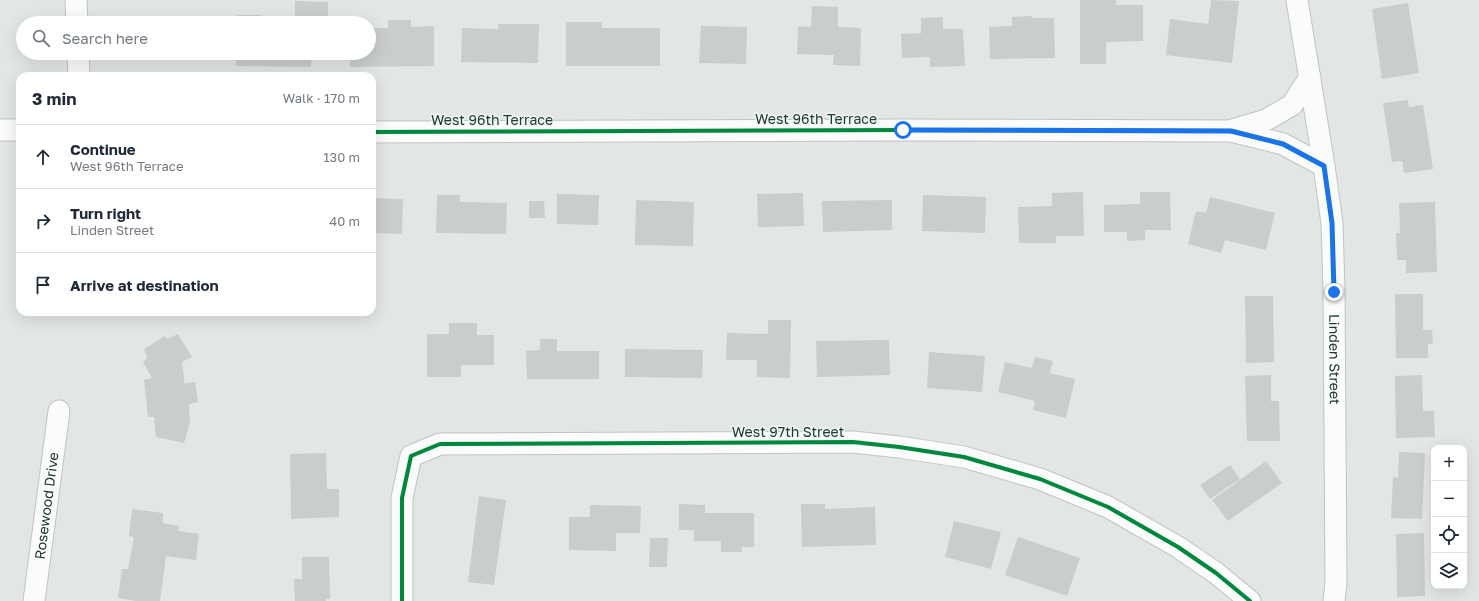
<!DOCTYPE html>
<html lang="en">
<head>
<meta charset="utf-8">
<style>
	body { margin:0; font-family:"Golos Text",sans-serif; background:#f6f6f7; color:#1f2937 }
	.controls { position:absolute; right:12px; bottom:12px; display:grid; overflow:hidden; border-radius:8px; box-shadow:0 4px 16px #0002 }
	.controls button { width:36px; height:36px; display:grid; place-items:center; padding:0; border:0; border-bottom:1px solid #e0e1e3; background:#fff; color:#1f2937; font:20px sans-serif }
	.stop { position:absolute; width:12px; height:12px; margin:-9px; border:3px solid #1a73e8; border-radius:50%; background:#fff }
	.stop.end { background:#1a73e8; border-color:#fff; box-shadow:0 1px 4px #0008 }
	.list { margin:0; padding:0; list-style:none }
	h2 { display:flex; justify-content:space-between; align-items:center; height:52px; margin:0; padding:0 16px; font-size:17px }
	h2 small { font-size:13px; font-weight:400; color:#747a83 }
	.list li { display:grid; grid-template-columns:26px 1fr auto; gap:12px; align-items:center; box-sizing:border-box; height:64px; padding:0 16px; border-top:1px solid #e0e1e3 }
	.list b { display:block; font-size:15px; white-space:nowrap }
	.list p { margin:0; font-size:13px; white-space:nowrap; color:#747a83 }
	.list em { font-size:13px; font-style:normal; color:#747a83 }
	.icon { flex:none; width:22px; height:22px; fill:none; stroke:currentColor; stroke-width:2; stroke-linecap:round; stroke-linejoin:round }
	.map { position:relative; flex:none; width:1479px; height:601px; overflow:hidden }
	.search { position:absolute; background:#fff; box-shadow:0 4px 16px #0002; left:16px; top:16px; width:360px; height:44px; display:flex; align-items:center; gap:10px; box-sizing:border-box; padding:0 14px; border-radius:22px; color:#747a83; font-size:15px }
	.panel { position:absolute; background:#fff; box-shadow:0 4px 16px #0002; left:16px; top:72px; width:360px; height:244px; border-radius:12px }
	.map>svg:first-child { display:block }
</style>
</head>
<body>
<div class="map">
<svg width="1479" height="601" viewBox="0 0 1479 601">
	<rect width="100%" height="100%" fill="#e2e7e5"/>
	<path fill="#c9cecc" d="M1080 0H1116V5H1143V41L1106 42V64H1080Z
		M1211 0 1239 1 1232 63 1166 55 1170 19 1208 24Z
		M295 1 328 2V23H295Z
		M1408 3 1419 73 1382 79 1372 9Z
		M812 6 838 7V27L861 28 860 66 833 65 834 55 797 54 798 26 811 27Z
		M237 15H261V23H237Z
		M1032 16V18H1054L1055 58 990 59 989 27 1012 26V17Z
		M943 17V29H963L965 66 930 67V57L902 58 901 34 921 33V18Z
		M388 20H411V27L434 26V66L350 67V53H369V28H388Z
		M566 22H602V28H660V66H566Z
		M498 24H539L538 63 461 62 462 28 498 29Z
		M701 26 747 27 746 64 699 63Z
		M236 53H312L311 67 236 66Z
		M1408 100 1409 107 1423 105 1433 169 1404 173 1402 161 1392 162 1383 103Z
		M1083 192 1084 236H1056V243H1019L1018 207 1052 206V193Z
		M1140 192H1170L1171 230H1145V240L1127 241V232H1104V205L1140 204Z
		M803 193 804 226 758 227 757 194Z
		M557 194 599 195 598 225 557 224Z
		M437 195H460V202L507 203 506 234 436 233Z
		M923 195 986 197 985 233 922 231Z
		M1210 197 1275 213 1266 250 1225 240 1221 253 1188 244 1196 211 1206 213Z
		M372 198 403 199 402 234 372 233Z
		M636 200 694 202 693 246 635 245Z
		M892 200V230L823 232 822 201Z
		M529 201H544L545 218H529Z
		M1435 202 1437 272 1406 273V260H1397L1396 233H1400L1399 203Z
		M1395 294H1423V330H1432L1433 344H1428V358H1396Z
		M1245 296H1273L1274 362 1246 363Z
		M768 320H791L790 378 757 377V360H726L727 333 768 334Z
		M449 323H477V335H494V365H461V377H427V334H449Z
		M178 334 192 357 182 362 185 386 186 383 195 382 198 402 189 404 190 423 184 443 156 437 154 417H148L144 380 152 378 143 362 147 358 144 349 165 336 167 339Z
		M540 339H557V351H599V379H527L526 351 540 350Z
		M889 340 890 375 817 377 816 341Z
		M625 349 703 350 702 378 625 377Z
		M929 352 985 356 982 392 927 388Z
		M1035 357 1053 361 1050 373 1075 379 1066 418 1033 410 1035 401 998 392 1005 362 1032 368Z
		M1271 375V401H1279L1280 441H1247L1245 376Z
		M1422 375 1423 411H1434L1435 437 1396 438 1395 376Z
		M1399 452 1425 453 1422 519 1391 518 1393 477 1398 478Z
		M326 453 327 489H339V517L291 519 290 454Z
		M1266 461 1282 483 1228 521 1212 500Z
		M1230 465 1240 479 1210 499 1200 485Z
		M479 496 506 500 494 585 468 582Z
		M679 504 705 505V513H754V547H742V552H721V541H694V530H679Z
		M801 504H825V509L875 507 876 545 802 547Z
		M590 505 641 506 640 533H616V551L569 550V517H590Z
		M132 509 163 513V523L179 526 178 531 199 534 196 560 166 556 160 601H136L118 598 122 569H128L134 537 129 536Z
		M954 521 1001 532 991 569 945 557Z
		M1424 533 1425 596 1397 597 1396 534Z
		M1018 537 1080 558 1067 596 1005 575Z
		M650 538H668L667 567H649Z
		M302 557H329L330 599H326V601H295L294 579H302Z"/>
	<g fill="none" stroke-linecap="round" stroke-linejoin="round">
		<defs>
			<g id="street">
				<path d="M76 0 77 23"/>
				<path id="s1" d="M1297 0 1324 166 1332 223 1334 292 1336 583 1334 601"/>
				<path d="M78 53 79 76"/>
				<path d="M0 130H20"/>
				<path d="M1232 130 1266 120 1292 105 1310 77"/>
				<path d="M372 132 903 130 1231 131 1283 144 1324 166"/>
				<path id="s2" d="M34 601 59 411"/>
				<path d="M402 601V498L411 456 440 444 853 442 899 447 964 457 1040 479 1108 507 1178 547 1216 573 1250 601"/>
			</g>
		</defs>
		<use href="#street" stroke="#bfc4c2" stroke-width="23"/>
		<use href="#street" stroke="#fbfbfb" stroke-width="21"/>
		<defs>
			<path id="cycleway" d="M372 132 903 130 1231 131 1283 144 1324 166
				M402 601V498L411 456 440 444 853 442 899 447 964 457 1040 479 1108 507 1178 547 1216 573 1250 601"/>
		</defs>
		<use href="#cycleway" stroke="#eff7f3" stroke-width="6"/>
		<use href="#cycleway" stroke="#00873e" stroke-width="4"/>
	</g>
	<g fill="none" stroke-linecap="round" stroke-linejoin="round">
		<path stroke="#1a73e8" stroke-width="5" d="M903 130 1231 131 1283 144 1324 166 1332 223 1334 292"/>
	</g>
	<g text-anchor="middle" stroke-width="3" stroke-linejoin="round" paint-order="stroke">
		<g font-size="14" fill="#203a33" stroke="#eff7f3">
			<text x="816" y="124">West 96th Terrace</text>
			<text x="492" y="125">West 96th Terrace</text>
			<text dy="5" stroke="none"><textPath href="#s1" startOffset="362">Linden Street</textPath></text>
			<text x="788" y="437">West 97th Street</text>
			<text dy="5" stroke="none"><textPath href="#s2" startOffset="96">Rosewood Drive</textPath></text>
		</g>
	</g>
</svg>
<div class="controls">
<button>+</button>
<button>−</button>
<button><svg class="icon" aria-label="locate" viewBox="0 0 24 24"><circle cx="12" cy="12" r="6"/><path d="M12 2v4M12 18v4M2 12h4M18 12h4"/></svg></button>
<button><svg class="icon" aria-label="layers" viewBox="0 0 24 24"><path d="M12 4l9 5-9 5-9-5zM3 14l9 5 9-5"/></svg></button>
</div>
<div class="stop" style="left:903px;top:130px"></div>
<div class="stop end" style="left:1334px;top:292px"></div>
<div class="search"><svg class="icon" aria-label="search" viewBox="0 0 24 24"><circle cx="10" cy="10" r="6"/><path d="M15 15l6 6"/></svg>Search here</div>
<section class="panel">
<h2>3 min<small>Walk · 170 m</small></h2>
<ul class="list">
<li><svg class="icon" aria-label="ahead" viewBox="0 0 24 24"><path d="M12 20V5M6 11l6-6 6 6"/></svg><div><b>Continue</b><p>West 96th Terrace</p></div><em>130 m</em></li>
<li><svg class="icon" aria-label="right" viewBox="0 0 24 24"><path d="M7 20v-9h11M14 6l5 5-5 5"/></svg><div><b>Turn right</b><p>Linden Street</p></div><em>40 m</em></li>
<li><svg class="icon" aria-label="arrive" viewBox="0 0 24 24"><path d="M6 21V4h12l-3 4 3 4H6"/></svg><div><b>Arrive at destination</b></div></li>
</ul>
</section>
</div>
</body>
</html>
